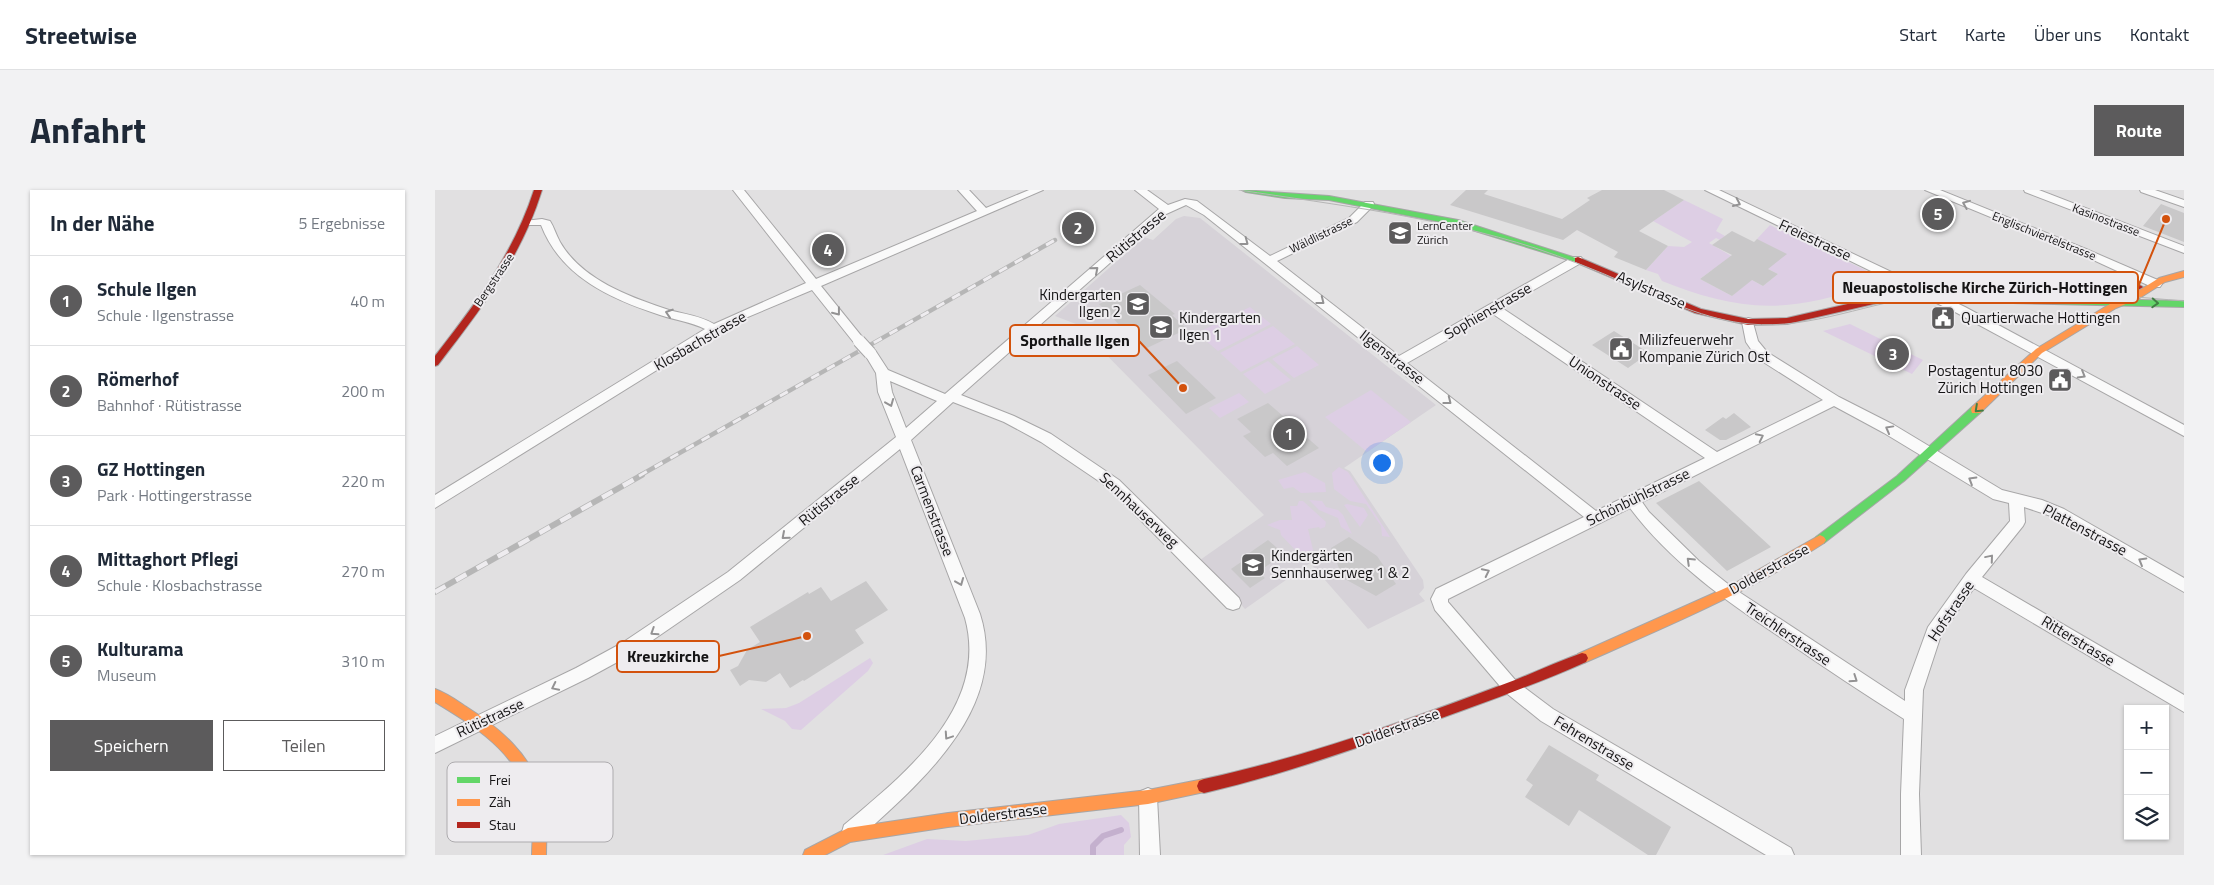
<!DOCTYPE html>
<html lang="de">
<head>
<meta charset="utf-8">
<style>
	body { margin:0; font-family:"Titillium Web",sans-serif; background:#f2f2f3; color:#1f2937 }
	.controls { position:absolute; right:15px; bottom:15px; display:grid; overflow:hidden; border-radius:0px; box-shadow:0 1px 4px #0004 }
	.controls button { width:45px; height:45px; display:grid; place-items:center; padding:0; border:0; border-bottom:1px solid #e0e1e3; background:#fff; color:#1f2937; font:25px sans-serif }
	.you { position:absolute; left:946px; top:272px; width:18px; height:18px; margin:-12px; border:4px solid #fff; border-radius:50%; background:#1a73e8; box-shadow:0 0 0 8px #1a73e833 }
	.badge { display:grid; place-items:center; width:32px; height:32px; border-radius:50%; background:#5c5b5c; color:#fff; font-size:16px; font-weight:700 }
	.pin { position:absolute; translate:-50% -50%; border:2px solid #fff; box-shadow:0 1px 5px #0006 }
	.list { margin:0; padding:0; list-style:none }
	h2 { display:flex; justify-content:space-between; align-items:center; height:65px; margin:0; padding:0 20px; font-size:21px }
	h2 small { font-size:16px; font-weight:400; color:#747a83 }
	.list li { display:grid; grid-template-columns:32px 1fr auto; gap:15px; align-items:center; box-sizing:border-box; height:90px; padding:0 20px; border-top:1px solid #e0e1e3 }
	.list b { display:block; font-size:19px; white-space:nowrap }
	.list p { margin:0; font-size:16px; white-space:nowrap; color:#747a83 }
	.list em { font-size:16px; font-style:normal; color:#747a83 }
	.actions { display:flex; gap:10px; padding:15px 20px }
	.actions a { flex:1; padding:11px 0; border:1px solid #5c5b5c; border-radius:0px; text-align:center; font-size:18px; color:#5c5b5c }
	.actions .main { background:#5c5b5c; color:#fff }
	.icon { flex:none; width:28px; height:28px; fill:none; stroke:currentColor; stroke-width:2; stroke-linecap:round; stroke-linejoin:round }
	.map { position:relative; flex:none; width:1749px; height:665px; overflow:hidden; border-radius:0px }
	header { display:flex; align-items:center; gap:30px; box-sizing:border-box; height:70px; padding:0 25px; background:#fff; border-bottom:1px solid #e0e1e3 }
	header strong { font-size:24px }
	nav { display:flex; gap:28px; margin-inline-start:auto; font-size:18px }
	.intro { display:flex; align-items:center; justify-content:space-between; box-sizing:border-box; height:120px; padding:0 30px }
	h1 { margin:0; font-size:35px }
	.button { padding:12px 22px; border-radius:0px; background:#5c5b5c; color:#fff; font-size:18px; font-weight:700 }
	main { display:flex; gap:30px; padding:0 30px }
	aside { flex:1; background:#fff; border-radius:0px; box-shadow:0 1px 4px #0004 }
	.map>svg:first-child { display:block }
</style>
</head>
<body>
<header>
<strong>Streetwise</strong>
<nav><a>Start</a><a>Karte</a><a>Über uns</a><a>Kontakt</a></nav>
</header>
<div class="intro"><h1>Anfahrt</h1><a class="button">Route</a></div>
<main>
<aside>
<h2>In der Nähe<small>5 Ergebnisse</small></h2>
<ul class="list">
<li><span class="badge">1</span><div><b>Schule Ilgen</b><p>Schule · Ilgenstrasse</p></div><em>40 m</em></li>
<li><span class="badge">2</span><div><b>Römerhof</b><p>Bahnhof · Rütistrasse</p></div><em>200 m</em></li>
<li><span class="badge">3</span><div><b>GZ Hottingen</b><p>Park · Hottingerstrasse</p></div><em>220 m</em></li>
<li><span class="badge">4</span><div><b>Mittaghort Pflegi</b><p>Schule · Klosbachstrasse</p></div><em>270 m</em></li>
<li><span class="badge">5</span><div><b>Kulturama</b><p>Museum</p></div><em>310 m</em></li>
</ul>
<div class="actions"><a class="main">Speichern</a><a>Teilen</a></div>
</aside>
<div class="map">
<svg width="1749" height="665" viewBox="0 0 1749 665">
	<rect width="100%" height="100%" fill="#e1e0e1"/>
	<path fill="#d6d2d8" d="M749 26 765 28 1001 215 909 278 915 281 988 390 989 398 984 404 990 411 933 439 875 373 810 419 765 370 829 325 641 134 620 126 709 47 718 50 741 29Z"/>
	<path fill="#ddcee4" d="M1249 10 1288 29 1281 41 1290 46 1285 50 1281 48 1274 53 1298 67 1286 85 1277 80 1265 89 1297 106 1315 89 1328 96 1343 84 1331 78 1322 49 1335 35 1428 79 1442 87 1441 95C1412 102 1381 113 1351 115 1308 119 1267 107 1227 91L1223 84 1211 80 1233 56 1249 57 1257 52 1218 31Z
		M815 117 836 134 783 161 762 143Z
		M1415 134 1488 170 1477 184 1388 141Z
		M838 136 860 154 806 182 785 163Z
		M862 156 884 175 859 188 837 169Z
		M833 171 856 190 830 204 808 184Z
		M936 200 976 232 932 262 890 227Z
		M804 203 814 212 785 228 774 218Z
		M904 277 913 282 955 347 947 346 946 336 931 314 915 311 899 299 897 283Z
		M870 282 890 293 891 302 866 303 858 297 849 299 843 290Z
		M874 310 887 311 891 317 903 320 908 325 917 344 906 337 903 328 884 320Z
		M864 311H868L891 332 890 337 885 339 884 337 873 339 879 364 872 368 866 366 846 345 845 340 832 335 845 330H857L855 316H862Z
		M912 314 929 318 933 325 925 337 909 315Z
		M435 468 438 473 433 481 366 540 357 539 350 531 326 519 351 518 364 513Z
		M686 625 694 633 696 647 689 655V665H448L492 649 531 651 593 645 624 634Z"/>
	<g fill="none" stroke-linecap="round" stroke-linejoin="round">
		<path stroke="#c4b0ce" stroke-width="6" d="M658 665V656L668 646 686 640"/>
	</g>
	<path fill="#c9c8c9" d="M1031 0H1053L1049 4 1127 29 1155 10 1152 8 1167 0H1229L1249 10 1204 41 1233 56 1211 80 1179 67 1183 62 1142 40 1128 50 1015 15Z
		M1726 14 1749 23V52L1708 36Z
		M1297 41 1319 52 1322 49 1352 64 1333 79 1343 84 1328 96 1317 90 1297 106 1265 89 1297 65 1277 55Z
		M705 95 740 124 737 125 752 139 712 158 697 144 694 145 664 114Z
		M1179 141 1214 163 1193 178 1157 155Z
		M742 171 760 188 781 208 751 224 713 185Z
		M833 213 848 226 851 225 861 234 871 242 868 244 884 258 852 276 838 263 830 267 808 246 816 242 802 229Z
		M1299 223 1316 237 1291 250H1285L1270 240 1288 227 1291 229Z
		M1264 291 1336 357 1292 381 1221 313Z
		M914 347 942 366 961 394 941 406 908 388 896 358Z
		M833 350 849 364 823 382 830 388 815 398 796 379 809 370 807 368Z
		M431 391 453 420 420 440 429 453 369 491 368 490 355 498 345 483 331 492 314 490 305 496 295 480 303 476 312 460 325 452 315 437 373 402 374 404 386 397 396 411Z
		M1114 555 1164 585 1161 590 1236 637 1221 665H1213L1144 620 1134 636 1090 607 1098 595 1091 590Z"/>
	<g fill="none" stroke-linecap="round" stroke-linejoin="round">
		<defs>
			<path id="street" d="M298 0H309L381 89 542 21 523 0H534L551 18 594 0H608L386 96 428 148 430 151 428 154H420L377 100 296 134 0 318V305L270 139C256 132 240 130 225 125 176 109 126 87 106 35H89L87 33 89 31 107 29 115 31C119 37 121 45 125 52 147 90 195 107 234 120 249 124 266 126 279 134L371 93Z
				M700 0H712L733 15 750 9 762 11 835 66 914 28 930 12H938L939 14 938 16 922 32 842 71 964 166 1138 67H1146L1148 70 1146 73 1067 118 1282 262 1388 210 1322 168 1311 152 1307 132 1313 128 1317 129 1323 151 1332 162 1404 207 1459 235 1567 300 1607 310 1629 319 1749 388V402L1619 327 1589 317 1590 332 1588 336 1547 387 1749 505V522L1539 398 1506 445 1488 500 1484 604 1486 665H1466V604L1469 529C1429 504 1390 478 1351 451 1294 413 1236 373 1195 318L1013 409V412L1082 492 1118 519 1356 658 1359 665H1331L1106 531 1070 502 1000 420 996 409 1001 399 1149 327 769 25 751 15 729 25 526 205 579 226 616 244 684 290 804 408 806 413 804 418 798 420 792 418 674 298 606 252 569 232 518 212 476 250 545 424C575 518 484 594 423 649L416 651 409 649 407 642 409 635C468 585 555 518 530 428L465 259 305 390 199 463 153 488 0 563V546L141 478 187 453 293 382 461 247 443 202 441 183 429 163 430 160H440L453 180 510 204 724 19ZM1058 124 1270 268 1161 321 972 173ZM455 191 502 211 471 238 457 202ZM1399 216 1449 243 1558 309 1574 313 1575 331 1531 384 1493 437 1470 500V511L1298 398 1264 371 1214 322 1207 312Z
				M1270 0H1284L1530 117 1749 235V246L1522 123Z
				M1490 0H1505L1651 59 1725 91 1727 94 1725 97H1717L1643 63Z
				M1589 0H1604L1749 56V63L1590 2Z
				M1705 0H1720L1749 10V17L1706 2Z
				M713 598 720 601 722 607 725 665H705L704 607 706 601Z"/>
			<path id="fast" d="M807 0 894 6 1023 30 1147 70 1146 72H1140L1021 35 894 10 850 8 811 2Z
				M1488 101 1534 106 1749 111V117L1534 112 1485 106V102Z
				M1541 216 1546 220 1545 223 1469 291 1389 353H1381L1379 350 1381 347 1462 286 1537 217Z"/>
			<path id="slow" d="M1749 81V87L1730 92 1703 109 1681 118 1607 163 1545 223H1537L1536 220 1537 217 1601 159 1675 114 1697 105 1724 88Z
				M1385 345 1389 347 1391 350 1389 353C1314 402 1233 436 1151 472L1147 473 1143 472 1141 468 1143 464 1295 396Z
				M0 499C11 503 21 510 30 516 65 538 95 564 108 604 114 624 111 644 111 665H97C97 652 99 639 98 627 91 568 46 540 0 512Z
				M769 589 774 591 776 596 774 601 713 614 513 637 415 652 390 665H368L370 660 413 638 513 623 713 600Z"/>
			<path id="jam" d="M99 0H107C86 68 46 119 3 175L0 176V166C41 113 78 65 99 0Z
				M1143 67 1266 119 1313 129 1352 128 1443 107 1489 101 1499 92 1521 87 1703 94 1708 97 1703 100 1521 93 1505 96 1495 105 1488 107 1443 113 1352 134 1313 135 1260 123 1140 72V68Z
				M1147 463 1151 464 1153 468 1151 472C1097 496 1040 516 984 536 913 561 843 586 769 603L764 601 762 596 764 591 769 589C875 566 979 528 1080 490 1103 481 1124 471 1147 463Z"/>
		</defs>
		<use href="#street" stroke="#a7a6a7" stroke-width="2"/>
		<use href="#fast" stroke="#a7a6a7" stroke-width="2"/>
		<use href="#slow" stroke="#a7a6a7" stroke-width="2"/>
		<use href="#jam" stroke="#a7a6a7" stroke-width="2"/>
		<use href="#street" fill="#fafafa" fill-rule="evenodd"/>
		<use href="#fast" fill="#63d668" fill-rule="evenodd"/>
		<use href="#slow" fill="#ff974d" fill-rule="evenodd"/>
		<use href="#jam" fill="#b3261e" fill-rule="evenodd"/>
		<path stroke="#b6b6b6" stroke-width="1" d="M804 0C903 15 1003 27 1100 58 1130 68 1161 80 1190 93 1230 110 1271 130 1315 134 1376 140 1436 111 1497 105 1581 96 1665 104 1749 111"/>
		<defs>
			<path id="rail-far1" d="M204 286 620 50"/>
			<path id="rail" d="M0 402 207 285"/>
		</defs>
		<use href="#rail-far1" stroke="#b6b6b6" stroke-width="4.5"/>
		<use href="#rail" stroke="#b6b6b6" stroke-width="6"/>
		<use href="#rail-far1" stroke="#eeecef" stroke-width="3" stroke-dasharray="9" stroke-linecap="butt"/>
		<use href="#rail" stroke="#eeecef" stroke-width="4.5" stroke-dasharray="12" stroke-linecap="butt"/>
		<defs>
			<path id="street-bridge" d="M424 151 435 163"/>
		</defs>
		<use href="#street-bridge" stroke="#a7a6a7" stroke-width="14" stroke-linecap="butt"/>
		<use href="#street-bridge" stroke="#fafafa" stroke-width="12"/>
	</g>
	<defs><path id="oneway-chevron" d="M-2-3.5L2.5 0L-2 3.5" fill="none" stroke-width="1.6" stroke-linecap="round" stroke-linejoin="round" transform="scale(1.25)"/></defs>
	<g stroke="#939293">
		<use href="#oneway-chevron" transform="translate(1302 13) rotate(25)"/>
		<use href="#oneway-chevron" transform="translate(1531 14) rotate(-158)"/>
		<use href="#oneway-chevron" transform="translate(810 52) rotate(37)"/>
		<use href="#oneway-chevron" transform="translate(660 80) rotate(-41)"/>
		<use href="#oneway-chevron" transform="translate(886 111) rotate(38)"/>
		<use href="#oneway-chevron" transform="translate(402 122) rotate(52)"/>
		<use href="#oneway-chevron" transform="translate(234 123) rotate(-162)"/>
		<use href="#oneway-chevron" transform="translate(1647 185) rotate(30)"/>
		<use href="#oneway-chevron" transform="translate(1013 211) rotate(38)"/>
		<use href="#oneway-chevron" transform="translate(455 213) rotate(68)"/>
		<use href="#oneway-chevron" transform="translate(1454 239) rotate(-151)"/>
		<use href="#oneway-chevron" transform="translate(1325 247) rotate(-26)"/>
		<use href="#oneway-chevron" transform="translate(1537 290) rotate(-149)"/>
		<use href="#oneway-chevron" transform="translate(350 346) rotate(139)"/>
		<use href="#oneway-chevron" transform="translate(1555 368) rotate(-50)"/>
		<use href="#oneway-chevron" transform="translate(1255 371) rotate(-136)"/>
		<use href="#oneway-chevron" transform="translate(1707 371) rotate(-150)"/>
		<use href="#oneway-chevron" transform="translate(1051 382) rotate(-26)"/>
		<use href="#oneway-chevron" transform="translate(525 392) rotate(68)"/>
		<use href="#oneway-chevron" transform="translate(219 442) rotate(147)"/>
		<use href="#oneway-chevron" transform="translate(1419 489) rotate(34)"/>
		<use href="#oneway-chevron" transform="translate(120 497) rotate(154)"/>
		<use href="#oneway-chevron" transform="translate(513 546) rotate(124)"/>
	</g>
	<g stroke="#407f43">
		<use href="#oneway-chevron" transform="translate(1720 113) rotate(3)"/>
		<use href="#oneway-chevron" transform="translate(1543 219) rotate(137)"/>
	</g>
	<defs>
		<symbol id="school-square" viewBox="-11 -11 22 22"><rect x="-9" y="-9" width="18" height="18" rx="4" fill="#5c5b5c" stroke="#eeecef"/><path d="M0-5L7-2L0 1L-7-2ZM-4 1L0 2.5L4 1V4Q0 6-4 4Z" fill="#fff"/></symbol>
		<symbol id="civic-square" viewBox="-11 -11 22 22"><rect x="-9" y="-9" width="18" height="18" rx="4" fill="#5c5b5c" stroke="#eeecef"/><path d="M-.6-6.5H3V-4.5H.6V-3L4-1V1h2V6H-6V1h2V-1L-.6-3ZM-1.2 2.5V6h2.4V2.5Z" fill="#fff"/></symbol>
	</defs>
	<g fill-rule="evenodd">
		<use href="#school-square" x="951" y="29" width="28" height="28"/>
		<use href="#school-square" x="689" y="100" width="28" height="28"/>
		<use href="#civic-square" x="1494" y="114" width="28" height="28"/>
		<use href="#school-square" x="712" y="123" width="28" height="28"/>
		<use href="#civic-square" x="1172" y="145" width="28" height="28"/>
		<use href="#civic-square" x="1611" y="176" width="28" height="28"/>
		<use href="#school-square" x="804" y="361" width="28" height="28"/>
	</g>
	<g text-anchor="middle" stroke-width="4" stroke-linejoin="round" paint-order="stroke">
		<g font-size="12" fill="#151415" stroke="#eeecef">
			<text transform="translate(1671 30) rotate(21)" y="4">Kasinostrasse</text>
			<text transform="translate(886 45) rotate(-26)" y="4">Wäldlistrasse</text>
			<text transform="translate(1609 46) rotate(22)" y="4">Englischviertelstrasse</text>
			<text transform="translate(59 90) rotate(-56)" y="4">Bergstrasse</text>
		</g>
		<g font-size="12" fill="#151415" stroke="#eeecef" text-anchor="start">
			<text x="982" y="40">LernCenter<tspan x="982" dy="14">Zürich</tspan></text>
		</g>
		<g font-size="15" fill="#151415" stroke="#eeecef">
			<text transform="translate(701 46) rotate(-40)" y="5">Rütistrasse</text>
			<text transform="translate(1380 50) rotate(25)" y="5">Freiestrasse</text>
			<text transform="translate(1216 100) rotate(23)" y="5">Asylstrasse</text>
			<text transform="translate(1053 121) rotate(-30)" y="5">Sophienstrasse</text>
			<text transform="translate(265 151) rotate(-30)" y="5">Klosbachstrasse</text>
			<text transform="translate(957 167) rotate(38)" y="5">Ilgenstrasse</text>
			<text transform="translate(1170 193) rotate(34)" y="5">Unionstrasse</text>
			<text transform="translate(1203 307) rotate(-26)" y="5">Schönbühlstrasse</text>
			<text transform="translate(394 310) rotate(-39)" y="5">Rütistrasse</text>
			<text transform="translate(704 320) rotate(43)" y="5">Sennhauserweg</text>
			<text transform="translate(497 321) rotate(69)" y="5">Carmenstrasse</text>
			<text transform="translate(1650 340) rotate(28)" y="5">Plattenstrasse</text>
			<text transform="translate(1334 379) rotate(-29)" y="5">Dolderstrasse</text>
			<text transform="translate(1516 421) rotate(-56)" y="5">Hofstrasse</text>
			<text transform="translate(1353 444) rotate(34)" y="5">Treichlerstrasse</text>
			<text transform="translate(1643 451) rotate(31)" y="5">Ritterstrasse</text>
			<text transform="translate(55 528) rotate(-25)" y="5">Rütistrasse</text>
			<text transform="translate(962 538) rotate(-20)" y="5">Dolderstrasse</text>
			<text transform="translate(1159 553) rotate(31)" y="5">Fehrenstrasse</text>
			<text transform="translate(568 624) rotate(-7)" y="5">Dolderstrasse</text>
		</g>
		<g font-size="15" fill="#151415" stroke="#eeecef" text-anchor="start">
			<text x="686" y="110" text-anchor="end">Kindergarten<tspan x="686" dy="17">Ilgen 2</tspan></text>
			<text x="744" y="133">Kindergarten<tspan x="744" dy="17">Ilgen 1</tspan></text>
			<text x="1526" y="133">Quartierwache Hottingen</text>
			<text x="1204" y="155">Milizfeuerwehr<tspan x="1204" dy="17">Kompanie Zürich Ost</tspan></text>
			<text x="1608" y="186" text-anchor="end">Postagentur 8030<tspan x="1608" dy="17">Zürich Hottingen</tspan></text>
			<text x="836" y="371">Kindergärten<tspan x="836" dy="17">Sennhauserweg 1 &amp; 2</tspan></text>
		</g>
	</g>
	<rect x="12" y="572" width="166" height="80" rx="8" fill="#eeecef" stroke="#adabae" stroke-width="1"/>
	<rect x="22" y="587" width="23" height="6" fill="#63d668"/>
	<rect x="22" y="609" width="23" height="7" fill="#ff974d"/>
	<rect x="22" y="632" width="23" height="6" fill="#b3261e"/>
	<g font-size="14" fill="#151415">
		<text x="54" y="595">Frei</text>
		<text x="54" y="617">Zäh</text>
		<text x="54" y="640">Stau</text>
	</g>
	<path fill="none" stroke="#d3520d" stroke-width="2" d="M1731 29L1703 97M748 198L704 151M372 446L284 466"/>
	<g fill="#d3520d" stroke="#eeecef" stroke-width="2">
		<circle cx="1731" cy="29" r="5"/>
		<circle cx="748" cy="198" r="5"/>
		<circle cx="372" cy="446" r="5"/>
	</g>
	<g fill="#eeecef" stroke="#d3520d" stroke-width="2">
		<rect x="1398" y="82" width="305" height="31" rx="5"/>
		<rect x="575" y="135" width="129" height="31" rx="5"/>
		<rect x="182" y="451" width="102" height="31" rx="5"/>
	</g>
	<g font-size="16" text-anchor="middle" font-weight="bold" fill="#151415">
		<text x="1550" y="103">Neuapostolische Kirche Zürich-Hottingen</text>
		<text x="640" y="156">Sporthalle Ilgen</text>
		<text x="233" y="472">Kreuzkirche</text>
	</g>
</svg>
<div class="controls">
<button>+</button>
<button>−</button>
<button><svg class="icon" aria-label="layers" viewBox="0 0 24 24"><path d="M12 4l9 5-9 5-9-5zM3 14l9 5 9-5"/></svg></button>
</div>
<div class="you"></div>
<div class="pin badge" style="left:854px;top:244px">1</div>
<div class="pin badge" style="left:643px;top:38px">2</div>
<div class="pin badge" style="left:1458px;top:164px">3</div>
<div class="pin badge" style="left:393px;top:60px">4</div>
<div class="pin badge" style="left:1503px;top:24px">5</div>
</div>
</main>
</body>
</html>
